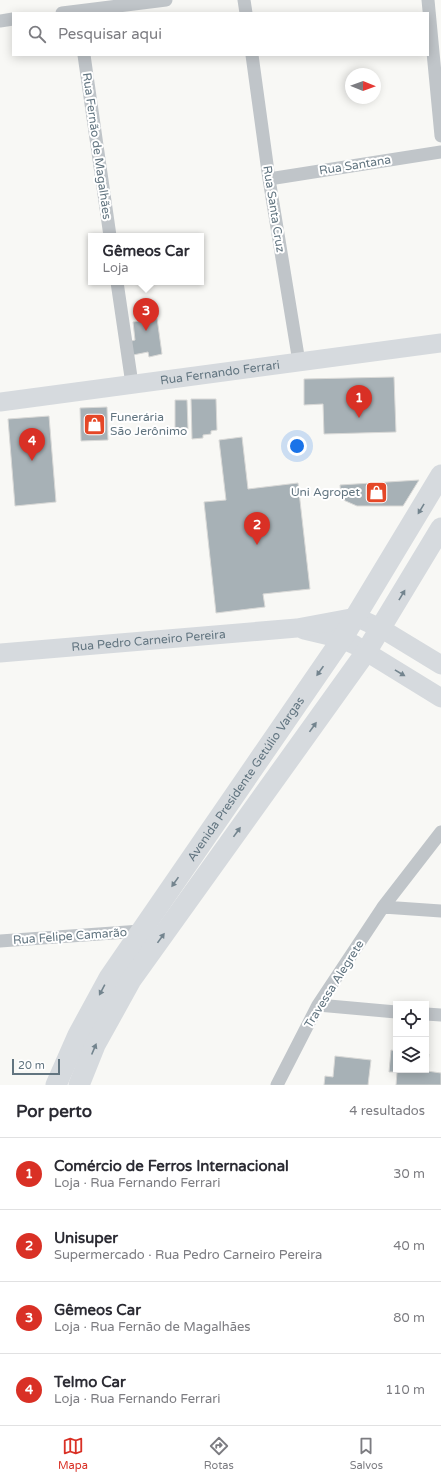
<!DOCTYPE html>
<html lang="pt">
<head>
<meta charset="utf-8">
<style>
	body { margin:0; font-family:"Varela Round",sans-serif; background:#f2f2f3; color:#2b2b33 }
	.controls { position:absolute; right:12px; bottom:12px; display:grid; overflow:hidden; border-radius:0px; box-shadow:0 2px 10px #0003 }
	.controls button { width:36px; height:36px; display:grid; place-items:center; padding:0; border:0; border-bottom:1px solid #e1e1e2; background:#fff; color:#2b2b33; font:20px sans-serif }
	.compass { position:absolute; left:345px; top:68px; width:36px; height:36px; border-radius:50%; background:#fff; box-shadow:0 2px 10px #0003; rotate:91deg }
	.scale { position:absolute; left:12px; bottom:10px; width:48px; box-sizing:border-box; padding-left:4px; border:2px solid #627580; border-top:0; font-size:11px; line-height:14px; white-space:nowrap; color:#627580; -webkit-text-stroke:3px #fff; paint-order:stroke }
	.you { position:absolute; left:297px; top:446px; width:14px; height:14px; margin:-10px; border:3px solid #fff; border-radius:50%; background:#1a73e8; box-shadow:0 0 0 6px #1a73e833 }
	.badge { display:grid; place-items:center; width:26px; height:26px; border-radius:50%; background:#d93025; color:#fff; font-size:13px; font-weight:700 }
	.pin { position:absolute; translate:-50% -33px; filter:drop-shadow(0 1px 2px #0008) }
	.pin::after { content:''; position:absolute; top:21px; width:14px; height:12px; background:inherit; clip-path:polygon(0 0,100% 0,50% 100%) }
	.popup { position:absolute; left:88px; top:233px; width:116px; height:52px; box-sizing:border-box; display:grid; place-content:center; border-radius:0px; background:#fff; filter:drop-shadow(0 1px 3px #0005); font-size:13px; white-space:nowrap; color:#7c7c81 }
	.popup b { font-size:15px; color:#2b2b33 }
	.popup::after { content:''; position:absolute; left:50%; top:100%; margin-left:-8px; border:8px solid transparent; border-top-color:#fff }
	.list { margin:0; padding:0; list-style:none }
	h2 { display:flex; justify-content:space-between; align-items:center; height:52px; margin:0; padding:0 16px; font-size:17px }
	h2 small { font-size:13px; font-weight:400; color:#7c7c81 }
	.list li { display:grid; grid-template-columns:26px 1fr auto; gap:12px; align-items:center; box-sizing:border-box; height:72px; padding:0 16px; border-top:1px solid #e1e1e2 }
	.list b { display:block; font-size:15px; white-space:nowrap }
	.list p { margin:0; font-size:13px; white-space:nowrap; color:#7c7c81 }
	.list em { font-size:13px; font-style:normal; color:#7c7c81 }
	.icon { flex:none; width:22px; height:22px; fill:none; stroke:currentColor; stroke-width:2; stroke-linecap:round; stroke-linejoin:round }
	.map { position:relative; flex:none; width:441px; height:1085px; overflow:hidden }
	.search { position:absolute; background:#fff; box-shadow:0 2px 10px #0003; left:12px; right:12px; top:12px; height:44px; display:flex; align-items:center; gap:10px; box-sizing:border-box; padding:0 14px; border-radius:0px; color:#7c7c81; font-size:15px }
	.sheet { height:340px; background:#fff }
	nav { display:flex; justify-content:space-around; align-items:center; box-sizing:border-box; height:56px; border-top:1px solid #e1e1e2; background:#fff; font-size:11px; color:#7c7c81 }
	nav a { display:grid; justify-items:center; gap:2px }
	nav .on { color:#d93025 }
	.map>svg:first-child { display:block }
</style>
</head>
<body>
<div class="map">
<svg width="441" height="1085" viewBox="0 0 441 1085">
	<rect width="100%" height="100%" fill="#f8f8f5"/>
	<path fill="#a7b1b6" stroke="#d9d9d7" d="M157 318 162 354 149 357 148 352 133 355 131 341 135 340 133 322Z
		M394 377 396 432 324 434 323 404 304 405V379Z
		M191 399H216L217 430 211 431V434L203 435V438L192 439Z
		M175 400H187L188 429 175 430Z
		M107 407 108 440 81 441 80 408Z
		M49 416 56 502 15 506 8 419Z
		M242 437 248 489 298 483 310 589 263 594 265 607 216 613 204 502 226 500 219 440Z
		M419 480 403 506H357L341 499 340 485Z
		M391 1050 396 1051V1070H426V1054H429L427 1071 441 1073V1085H396L397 1072H389Z
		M335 1056 371 1060 368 1085H324L325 1076 333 1077Z"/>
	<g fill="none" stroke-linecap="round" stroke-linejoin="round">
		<path stroke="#c0c5c9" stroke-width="13" d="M244 0 246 13
			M428 0 441 136
			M62 13 166 0
			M0 21 13 19
			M84 55 110 236
			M252 55 269 179 299 362
			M269 179 441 152
			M117 282 132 384
			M383 907 441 911
			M0 941 141 931
			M318 1005 396 1012
			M426 1014 441 1015
			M277 1085 318 1005 383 907 441 832"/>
		<g stroke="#d6dade" stroke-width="19">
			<path id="s1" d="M0 402 441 343"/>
			<path d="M304 630 342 639 355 645 441 698"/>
			<path id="s2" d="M0 653 297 628 356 617 382 629 441 665"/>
		</g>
		<g stroke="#d6dade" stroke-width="21">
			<path id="s3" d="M56 1085 78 1035 109 978 342 639 441 475"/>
			<path d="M79 1085 95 1045 131 980 366 652 441 528"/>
		</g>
	</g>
	<defs><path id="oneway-solid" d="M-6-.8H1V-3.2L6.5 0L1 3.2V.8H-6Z"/></defs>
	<g fill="#73848e">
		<use href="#oneway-solid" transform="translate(421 509) rotate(121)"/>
		<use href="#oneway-solid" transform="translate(402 595) rotate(-59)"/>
		<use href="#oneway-solid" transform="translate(320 671) rotate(125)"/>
		<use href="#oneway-solid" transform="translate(400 673) rotate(31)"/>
		<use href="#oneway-solid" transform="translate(313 727) rotate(-54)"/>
		<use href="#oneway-solid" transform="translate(237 832) rotate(-54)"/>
		<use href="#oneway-solid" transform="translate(175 882) rotate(125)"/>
		<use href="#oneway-solid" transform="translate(161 938) rotate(-54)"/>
		<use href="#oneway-solid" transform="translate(102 990) rotate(118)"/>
		<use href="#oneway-solid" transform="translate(94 1049) rotate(-67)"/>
	</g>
	<defs>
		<symbol id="shop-square" viewBox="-11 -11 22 22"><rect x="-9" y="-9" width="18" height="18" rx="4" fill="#e54727" stroke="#fff"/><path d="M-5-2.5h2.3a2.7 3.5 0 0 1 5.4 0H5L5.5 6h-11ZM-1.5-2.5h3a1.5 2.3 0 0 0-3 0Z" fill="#fff"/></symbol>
	</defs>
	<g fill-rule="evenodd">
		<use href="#shop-square" x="82" y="412" width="25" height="25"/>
		<use href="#shop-square" x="364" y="480" width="25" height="25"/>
	</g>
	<g text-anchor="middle" stroke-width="4" stroke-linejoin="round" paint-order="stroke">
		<g font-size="12" fill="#627580" stroke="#fff">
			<text transform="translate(97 146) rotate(82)" y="4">Rua Fernão de Magalhães</text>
			<text transform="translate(355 165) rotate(-9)" y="4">Rua Santana</text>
			<text transform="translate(274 209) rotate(81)" y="4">Rua Santa Cruz</text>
			<text dy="4" stroke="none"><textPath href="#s1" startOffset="222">Rua Fernando Ferrari</textPath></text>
			<text dy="4" stroke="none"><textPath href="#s2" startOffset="149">Rua Pedro Carneiro Pereira</textPath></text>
			<text dy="4" stroke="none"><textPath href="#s3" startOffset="361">Avenida Presidente Getúlio Vargas</textPath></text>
			<text transform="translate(70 936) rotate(-4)" y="4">Rua Felipe Camarão</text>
			<text transform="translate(334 984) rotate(-58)" y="4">Travessa Alegrete</text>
		</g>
		<g font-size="12" fill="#627580" stroke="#fff" text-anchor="start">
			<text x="110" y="421">Funerária<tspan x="110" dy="14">São Jerônimo</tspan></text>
			<text x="360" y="496" text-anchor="end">Uni Agropet</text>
		</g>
	</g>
</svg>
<div class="controls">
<button><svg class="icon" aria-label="locate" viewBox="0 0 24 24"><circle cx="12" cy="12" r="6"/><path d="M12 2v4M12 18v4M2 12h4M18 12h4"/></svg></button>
<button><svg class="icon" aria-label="layers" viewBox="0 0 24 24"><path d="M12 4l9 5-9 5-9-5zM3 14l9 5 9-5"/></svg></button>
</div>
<svg class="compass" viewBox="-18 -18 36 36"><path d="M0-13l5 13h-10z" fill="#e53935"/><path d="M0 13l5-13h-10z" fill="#7c7c81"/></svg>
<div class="scale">20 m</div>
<div class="you"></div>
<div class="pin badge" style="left:359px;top:418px">1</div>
<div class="pin badge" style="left:257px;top:545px">2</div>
<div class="pin badge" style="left:146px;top:331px">3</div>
<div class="popup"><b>Gêmeos Car</b>Loja</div>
<div class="pin badge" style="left:32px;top:461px">4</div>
<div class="search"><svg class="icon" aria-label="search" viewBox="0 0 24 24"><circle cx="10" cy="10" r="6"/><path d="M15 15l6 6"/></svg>Pesquisar aqui</div>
</div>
<section class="sheet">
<h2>Por perto<small>4 resultados</small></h2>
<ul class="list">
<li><span class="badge">1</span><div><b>Comércio de Ferros Internacional</b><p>Loja · Rua Fernando Ferrari</p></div><em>30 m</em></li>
<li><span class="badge">2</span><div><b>Unisuper</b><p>Supermercado · Rua Pedro Carneiro Pereira</p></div><em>40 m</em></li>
<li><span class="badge">3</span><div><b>Gêmeos Car</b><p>Loja · Rua Fernão de Magalhães</p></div><em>80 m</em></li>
<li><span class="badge">4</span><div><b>Telmo Car</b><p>Loja · Rua Fernando Ferrari</p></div><em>110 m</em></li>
</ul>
</section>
<nav>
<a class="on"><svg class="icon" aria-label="map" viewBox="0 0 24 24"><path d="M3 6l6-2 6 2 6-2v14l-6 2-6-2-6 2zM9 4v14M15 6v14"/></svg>Mapa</a>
<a><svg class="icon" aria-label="directions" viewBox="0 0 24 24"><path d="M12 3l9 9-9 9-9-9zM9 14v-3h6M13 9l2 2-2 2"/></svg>Rotas</a>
<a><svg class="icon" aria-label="saved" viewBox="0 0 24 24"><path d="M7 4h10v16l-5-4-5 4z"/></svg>Salvos</a>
</nav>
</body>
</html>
